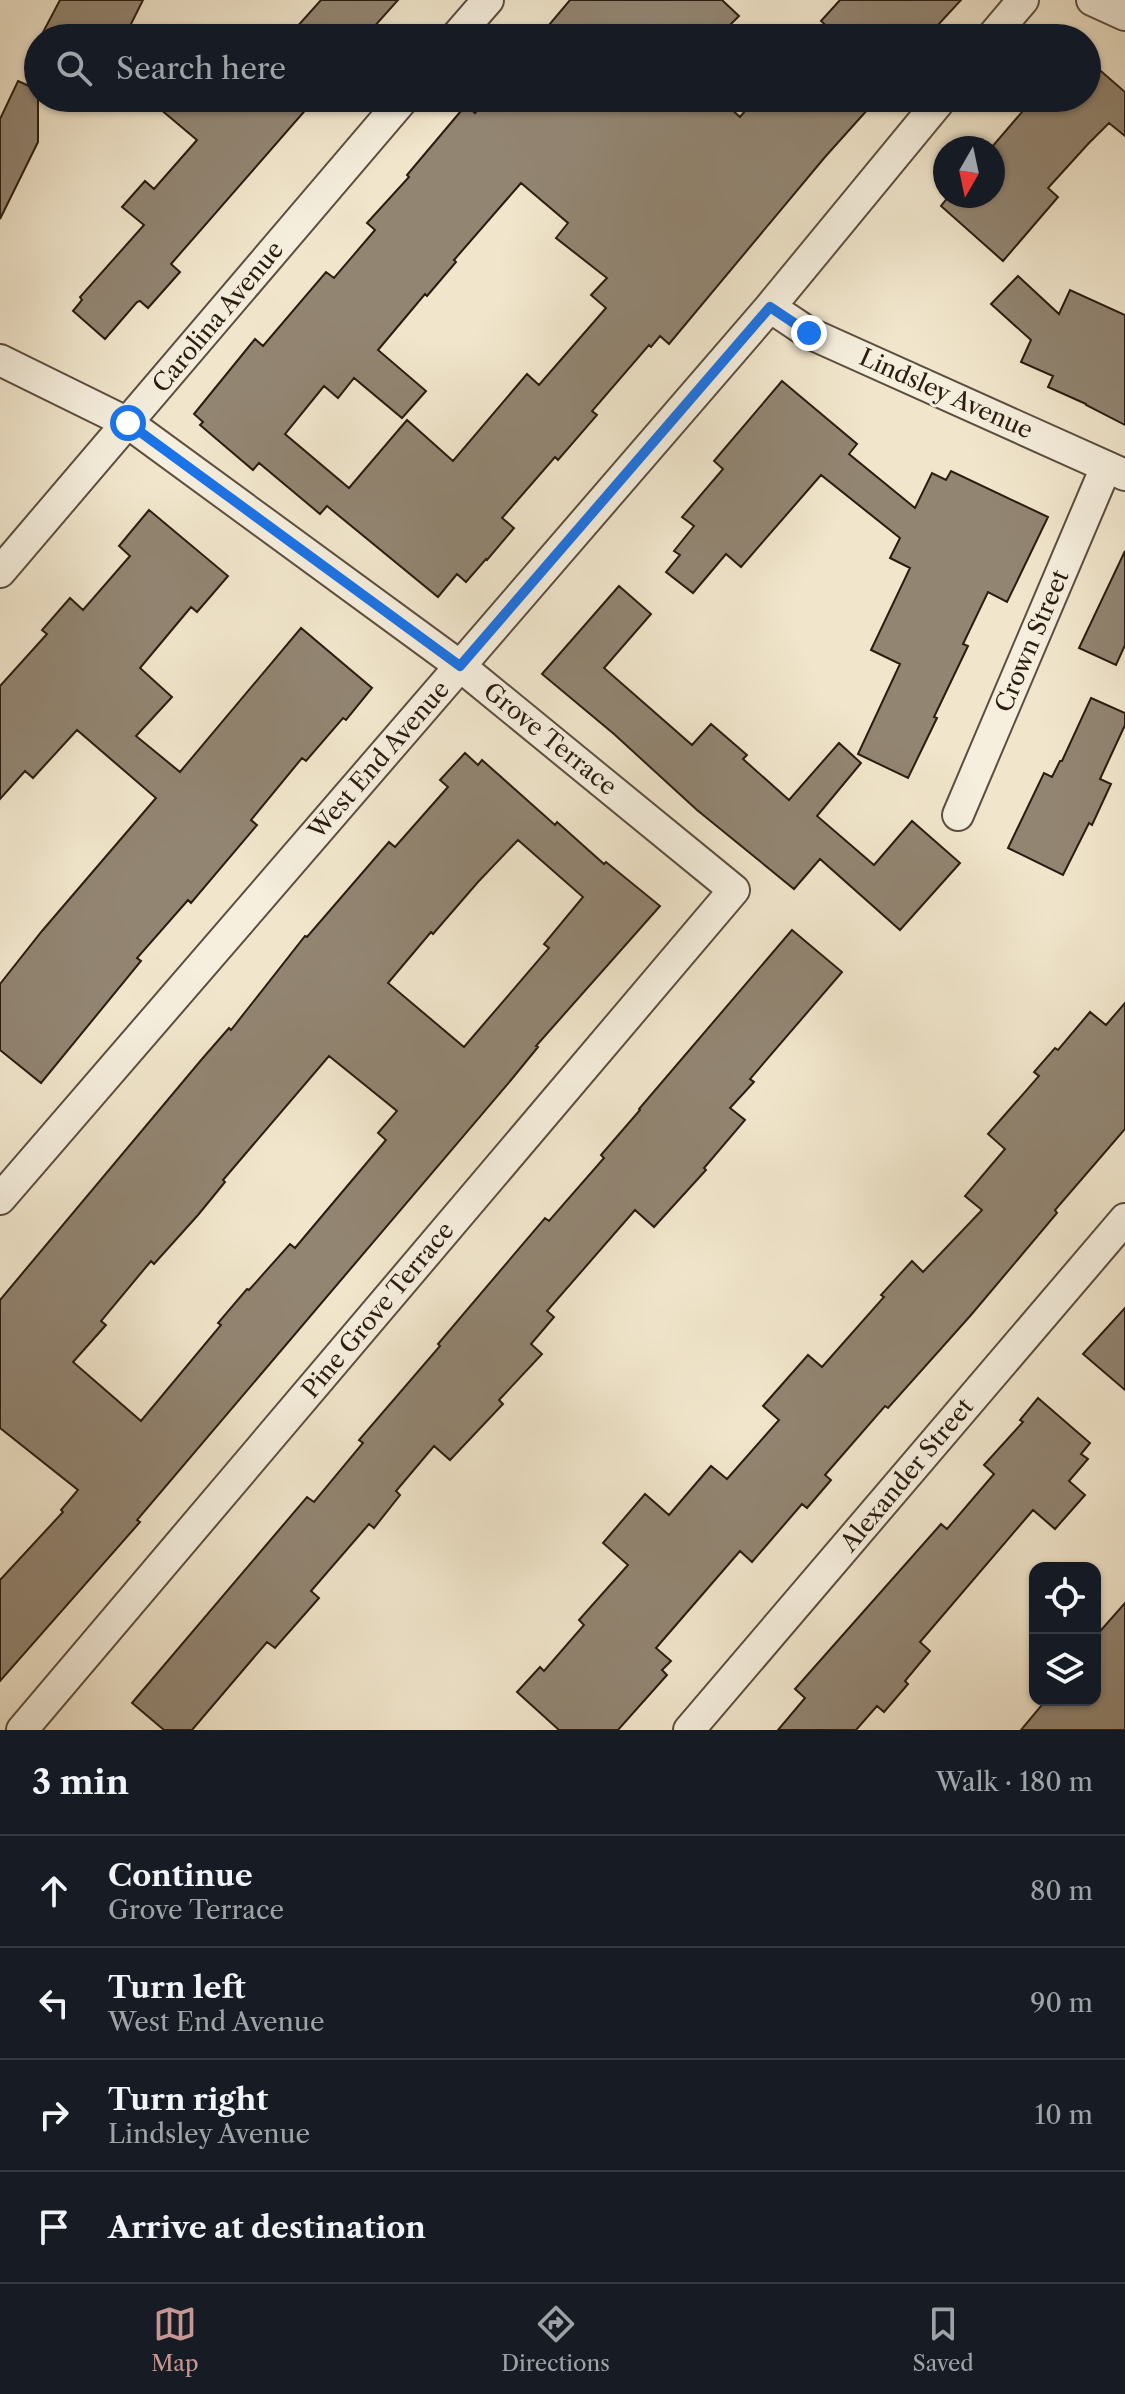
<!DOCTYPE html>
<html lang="en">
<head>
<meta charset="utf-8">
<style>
	body { margin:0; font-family:"Libre Caslon Text",serif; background:#242831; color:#f1f3f6 }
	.controls { position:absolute; right:24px; bottom:24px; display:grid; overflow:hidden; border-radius:16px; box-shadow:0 2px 6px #0004 }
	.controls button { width:72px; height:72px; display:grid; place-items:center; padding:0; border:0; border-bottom:2px solid #363941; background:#171b24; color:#f1f3f6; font:40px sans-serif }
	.compass { position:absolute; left:933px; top:136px; width:72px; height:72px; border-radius:50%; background:#171b24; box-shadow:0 2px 6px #0004; rotate:189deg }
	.stop { position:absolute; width:24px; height:24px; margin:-18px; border:6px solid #1a73e8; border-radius:50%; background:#fff }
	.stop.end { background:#1a73e8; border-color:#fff; box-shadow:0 2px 8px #0008 }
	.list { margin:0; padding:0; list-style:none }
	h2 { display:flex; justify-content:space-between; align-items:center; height:104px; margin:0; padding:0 32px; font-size:34px }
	h2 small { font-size:26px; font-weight:400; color:#9ea1a6 }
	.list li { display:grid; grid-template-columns:52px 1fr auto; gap:24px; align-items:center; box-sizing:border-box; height:112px; padding:0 32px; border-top:2px solid #363941 }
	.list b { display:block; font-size:30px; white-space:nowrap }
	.list p { margin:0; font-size:26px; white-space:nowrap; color:#9ea1a6 }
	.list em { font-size:26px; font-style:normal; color:#9ea1a6 }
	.icon { flex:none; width:44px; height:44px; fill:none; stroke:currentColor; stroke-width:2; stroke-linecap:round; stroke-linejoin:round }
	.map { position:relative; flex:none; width:1125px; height:1730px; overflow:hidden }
	.search { position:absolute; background:#171b24; box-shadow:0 2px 6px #0004; left:24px; right:24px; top:24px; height:88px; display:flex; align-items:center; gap:20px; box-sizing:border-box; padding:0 28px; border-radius:44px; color:#9ea1a6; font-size:30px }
	.sheet { height:552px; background:#171b24 }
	nav { display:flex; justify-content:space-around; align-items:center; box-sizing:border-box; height:112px; border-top:2px solid #363941; background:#171b24; font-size:22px; color:#9ea1a6 }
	nav a { display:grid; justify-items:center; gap:4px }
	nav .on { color:#c59692 }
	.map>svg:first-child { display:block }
</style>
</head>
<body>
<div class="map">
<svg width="1125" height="1730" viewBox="0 0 1125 1730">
	<rect width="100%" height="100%" fill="#f1e6cc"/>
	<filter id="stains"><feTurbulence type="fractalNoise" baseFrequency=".0025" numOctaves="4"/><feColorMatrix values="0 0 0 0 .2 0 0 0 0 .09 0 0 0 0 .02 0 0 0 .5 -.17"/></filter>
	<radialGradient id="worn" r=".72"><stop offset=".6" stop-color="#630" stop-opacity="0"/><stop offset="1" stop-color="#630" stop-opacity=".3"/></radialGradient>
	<path fill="#928572" stroke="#2b1c11" stroke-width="2" fill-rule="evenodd" d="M60 0H143L124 38H40Z
		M321 0H398L364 38H287Z
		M570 0H722L739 16 717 38H538Z
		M840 0H961L926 38H840L821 21Z
		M1087 59 1125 92V136L1109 123 1088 144 1048 188 1058 197 1003 261 941 206 949 196H993V148H991L1034 98H1087Z
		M18 81 38 90V142L0 219V119Z
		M147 98H227L231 101 233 98H316L171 264 180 272 148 308 140 301 137 302 105 339 73 311 82 300 80 297 144 225 122 207 145 181 154 189 197 140Z
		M488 98H719L740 117 756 98H878L825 157 669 344 660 336 651 347 649 345 592 411 597 415 558 460 555 457 502 518 514 528 487 560 486 559 466 582 457 574 438 597 327 506 320 514 259 463 253 470 200 425 203 422 194 414 255 339 263 346 326 272 334 278 375 230 367 223 409 177 407 175 466 105 475 113ZM521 183 568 223 556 238 607 278 591 295 606 308 539 385 527 374 453 461 407 420 349 488 285 434 324 386 338 398 354 378 402 418 426 391 378 350 425 294 427 296 456 262 454 260Z
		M1018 276 1059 314 1070 290 1125 315V425L1086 405V404L1048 387 1053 376 1021 362 1031 340 991 304Z
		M782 381 857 444 849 454 915 508 932 473 946 480 951 471 1048 517 1007 602 988 592 963 644 968 646 934 717 937 718 908 778 858 754 900 664 871 650 910 568 890 558 900 538 821 475 741 567 726 554 693 593 666 572 680 555 674 551 694 526 682 517 723 469 714 461Z
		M149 510 228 576 197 612 191 607 140 668 172 697 136 736 180 772 301 628 372 688 346 720 343 718 306 761 302 758 251 820 257 825 191 903 188 900 137 958 141 961 41 1083 0 1050V984L42 931 156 798 77 730 33 778 25 771 0 799V686L47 634 42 630 70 598 83 610 130 556 119 546Z
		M1125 551V645L1116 665 1079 648Z
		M619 586 651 614 604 668 692 745 711 724 747 755 743 759 789 800 839 743 861 763 817 816 874 865 912 821 960 863 900 930 820 859 794 889 697 810 614 734 542 674Z
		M1091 698 1125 713V725L1100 779 1111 784 1092 825 1089 823 1063 875 1008 848 1044 773 1052 777 1060 761H1062Z
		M465 753 478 765 482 760 555 825 557 822 604 864 606 862 660 906 536 1046 538 1047 511 1080 137 1520 140 1522 0 1681V1580L63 1512 61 1510 78 1490 0 1428V1300L202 1059 229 1028 231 1030 305 936 307 937 389 842 395 847 448 787 440 780ZM518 840 583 897 544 944 549 948 464 1047 388 983 431 932 433 934 478 882ZM329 1056 397 1111 378 1133 386 1140 295 1248 290 1244 249 1290 247 1289 218 1323 221 1325 141 1421 73 1362 106 1325 101 1321 151 1261 154 1264 198 1215 225 1182 223 1180Z
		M792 930 842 972 750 1079 754 1082 730 1108 745 1120 704 1168 706 1170 654 1227 635 1210 547 1311 554 1317 531 1344 542 1354 499 1400 503 1404 450 1460 434 1446 396 1491 400 1495 374 1528 369 1524 311 1591 319 1598 275 1648 267 1642 192 1730H164L132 1703 307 1497 314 1502 363 1443 359 1440 440 1346 438 1344 545 1218 549 1221 604 1158 601 1155 640 1110 639 1109Z
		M1125 1003V1129L1055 1210 1057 1213 971 1315 888 1408 885 1406 825 1475 831 1480 807 1508 802 1504 752 1562 740 1551 656 1648 671 1661 662 1670 667 1675 618 1730H559L517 1692 540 1667 544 1671 584 1625 579 1620 628 1565 603 1543 645 1494 669 1515 711 1466 727 1479 779 1420 763 1406 808 1355 822 1367 884 1297 881 1295 912 1261 923 1272 982 1210 965 1196 1005 1149 988 1134 1039 1076 1034 1072 1055 1048 1058 1050 1090 1012 1106 1025Z
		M1125 1308V1390L1083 1354Z
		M1038 1398 1090 1443 1081 1454 1088 1459 1069 1481 1085 1495 1055 1529 1033 1510 920 1642 930 1651 905 1681 908 1684 884 1712 877 1706 856 1730H778L805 1698 795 1689 941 1524 947 1529 994 1474 984 1465 1023 1422 1020 1420Z
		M1125 1603V1730H1021L1046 1700H1095V1637Z"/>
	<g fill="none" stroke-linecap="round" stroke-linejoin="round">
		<defs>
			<path id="street" d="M1092 0 1125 15
				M455 38 488 0
				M991 38 1023 0
				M770 307 809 333 1125 475
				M0 360 128 423 460 666 734 890 22 1730
				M0 572 404 98
				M958 815 1106 467
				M0 1199 770 307 942 98
				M689 1730 1125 1219"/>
		</defs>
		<use href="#street" stroke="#5c4e40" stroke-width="34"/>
		<use href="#street" stroke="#f6efde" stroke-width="30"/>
	</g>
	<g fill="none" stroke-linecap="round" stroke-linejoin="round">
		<path stroke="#1a73e8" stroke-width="10" d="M128 423 460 666 770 307 809 333"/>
	</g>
	<g text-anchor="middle" stroke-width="6" stroke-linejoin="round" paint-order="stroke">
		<g font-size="24" fill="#2b1c11" stroke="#f6efde">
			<text transform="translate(218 317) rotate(-50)" y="8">Carolina Avenue</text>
			<text transform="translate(946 394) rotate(24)" y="8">Lindsley Avenue</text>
			<text transform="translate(1032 641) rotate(-67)" y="8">Crown Street</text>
			<text transform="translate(550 739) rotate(39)" y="8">Grove Terrace</text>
			<text transform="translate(379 760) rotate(-49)" y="8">West End Avenue</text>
			<text transform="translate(378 1310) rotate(-50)" y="8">Pine Grove Terrace</text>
			<text transform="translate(907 1475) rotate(-50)" y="8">Alexander Street</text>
		</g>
	</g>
	<rect width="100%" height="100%" filter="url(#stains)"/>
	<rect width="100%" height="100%" fill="url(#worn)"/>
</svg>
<div class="controls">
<button><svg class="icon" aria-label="locate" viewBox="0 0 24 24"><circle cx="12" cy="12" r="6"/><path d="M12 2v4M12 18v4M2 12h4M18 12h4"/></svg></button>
<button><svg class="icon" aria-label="layers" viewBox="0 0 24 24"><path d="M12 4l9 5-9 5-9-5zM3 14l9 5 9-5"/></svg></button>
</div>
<svg class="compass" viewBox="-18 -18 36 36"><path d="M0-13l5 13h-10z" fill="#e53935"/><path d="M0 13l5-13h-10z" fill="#9ea1a6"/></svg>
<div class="stop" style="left:128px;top:423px"></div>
<div class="stop end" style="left:809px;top:333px"></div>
<div class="search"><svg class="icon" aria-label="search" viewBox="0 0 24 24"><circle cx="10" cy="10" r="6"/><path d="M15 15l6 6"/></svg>Search here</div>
</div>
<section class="sheet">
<h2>3 min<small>Walk · 180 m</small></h2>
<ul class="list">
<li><svg class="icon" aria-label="ahead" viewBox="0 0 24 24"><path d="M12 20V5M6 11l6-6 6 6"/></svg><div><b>Continue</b><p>Grove Terrace</p></div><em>80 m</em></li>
<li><svg class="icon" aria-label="left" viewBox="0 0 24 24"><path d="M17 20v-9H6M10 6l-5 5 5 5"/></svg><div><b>Turn left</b><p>West End Avenue</p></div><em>90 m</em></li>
<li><svg class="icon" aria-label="right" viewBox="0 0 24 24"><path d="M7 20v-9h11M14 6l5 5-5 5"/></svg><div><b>Turn right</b><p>Lindsley Avenue</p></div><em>10 m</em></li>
<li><svg class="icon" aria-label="arrive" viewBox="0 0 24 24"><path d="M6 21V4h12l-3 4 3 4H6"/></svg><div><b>Arrive at destination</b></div></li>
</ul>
</section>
<nav>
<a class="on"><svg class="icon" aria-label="map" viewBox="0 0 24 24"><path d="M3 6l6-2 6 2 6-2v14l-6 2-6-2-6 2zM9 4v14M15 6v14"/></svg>Map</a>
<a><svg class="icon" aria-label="directions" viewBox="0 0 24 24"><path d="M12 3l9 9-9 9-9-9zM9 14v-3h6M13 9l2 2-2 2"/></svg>Directions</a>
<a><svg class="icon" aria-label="saved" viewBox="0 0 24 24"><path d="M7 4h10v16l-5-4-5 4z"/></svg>Saved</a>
</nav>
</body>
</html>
